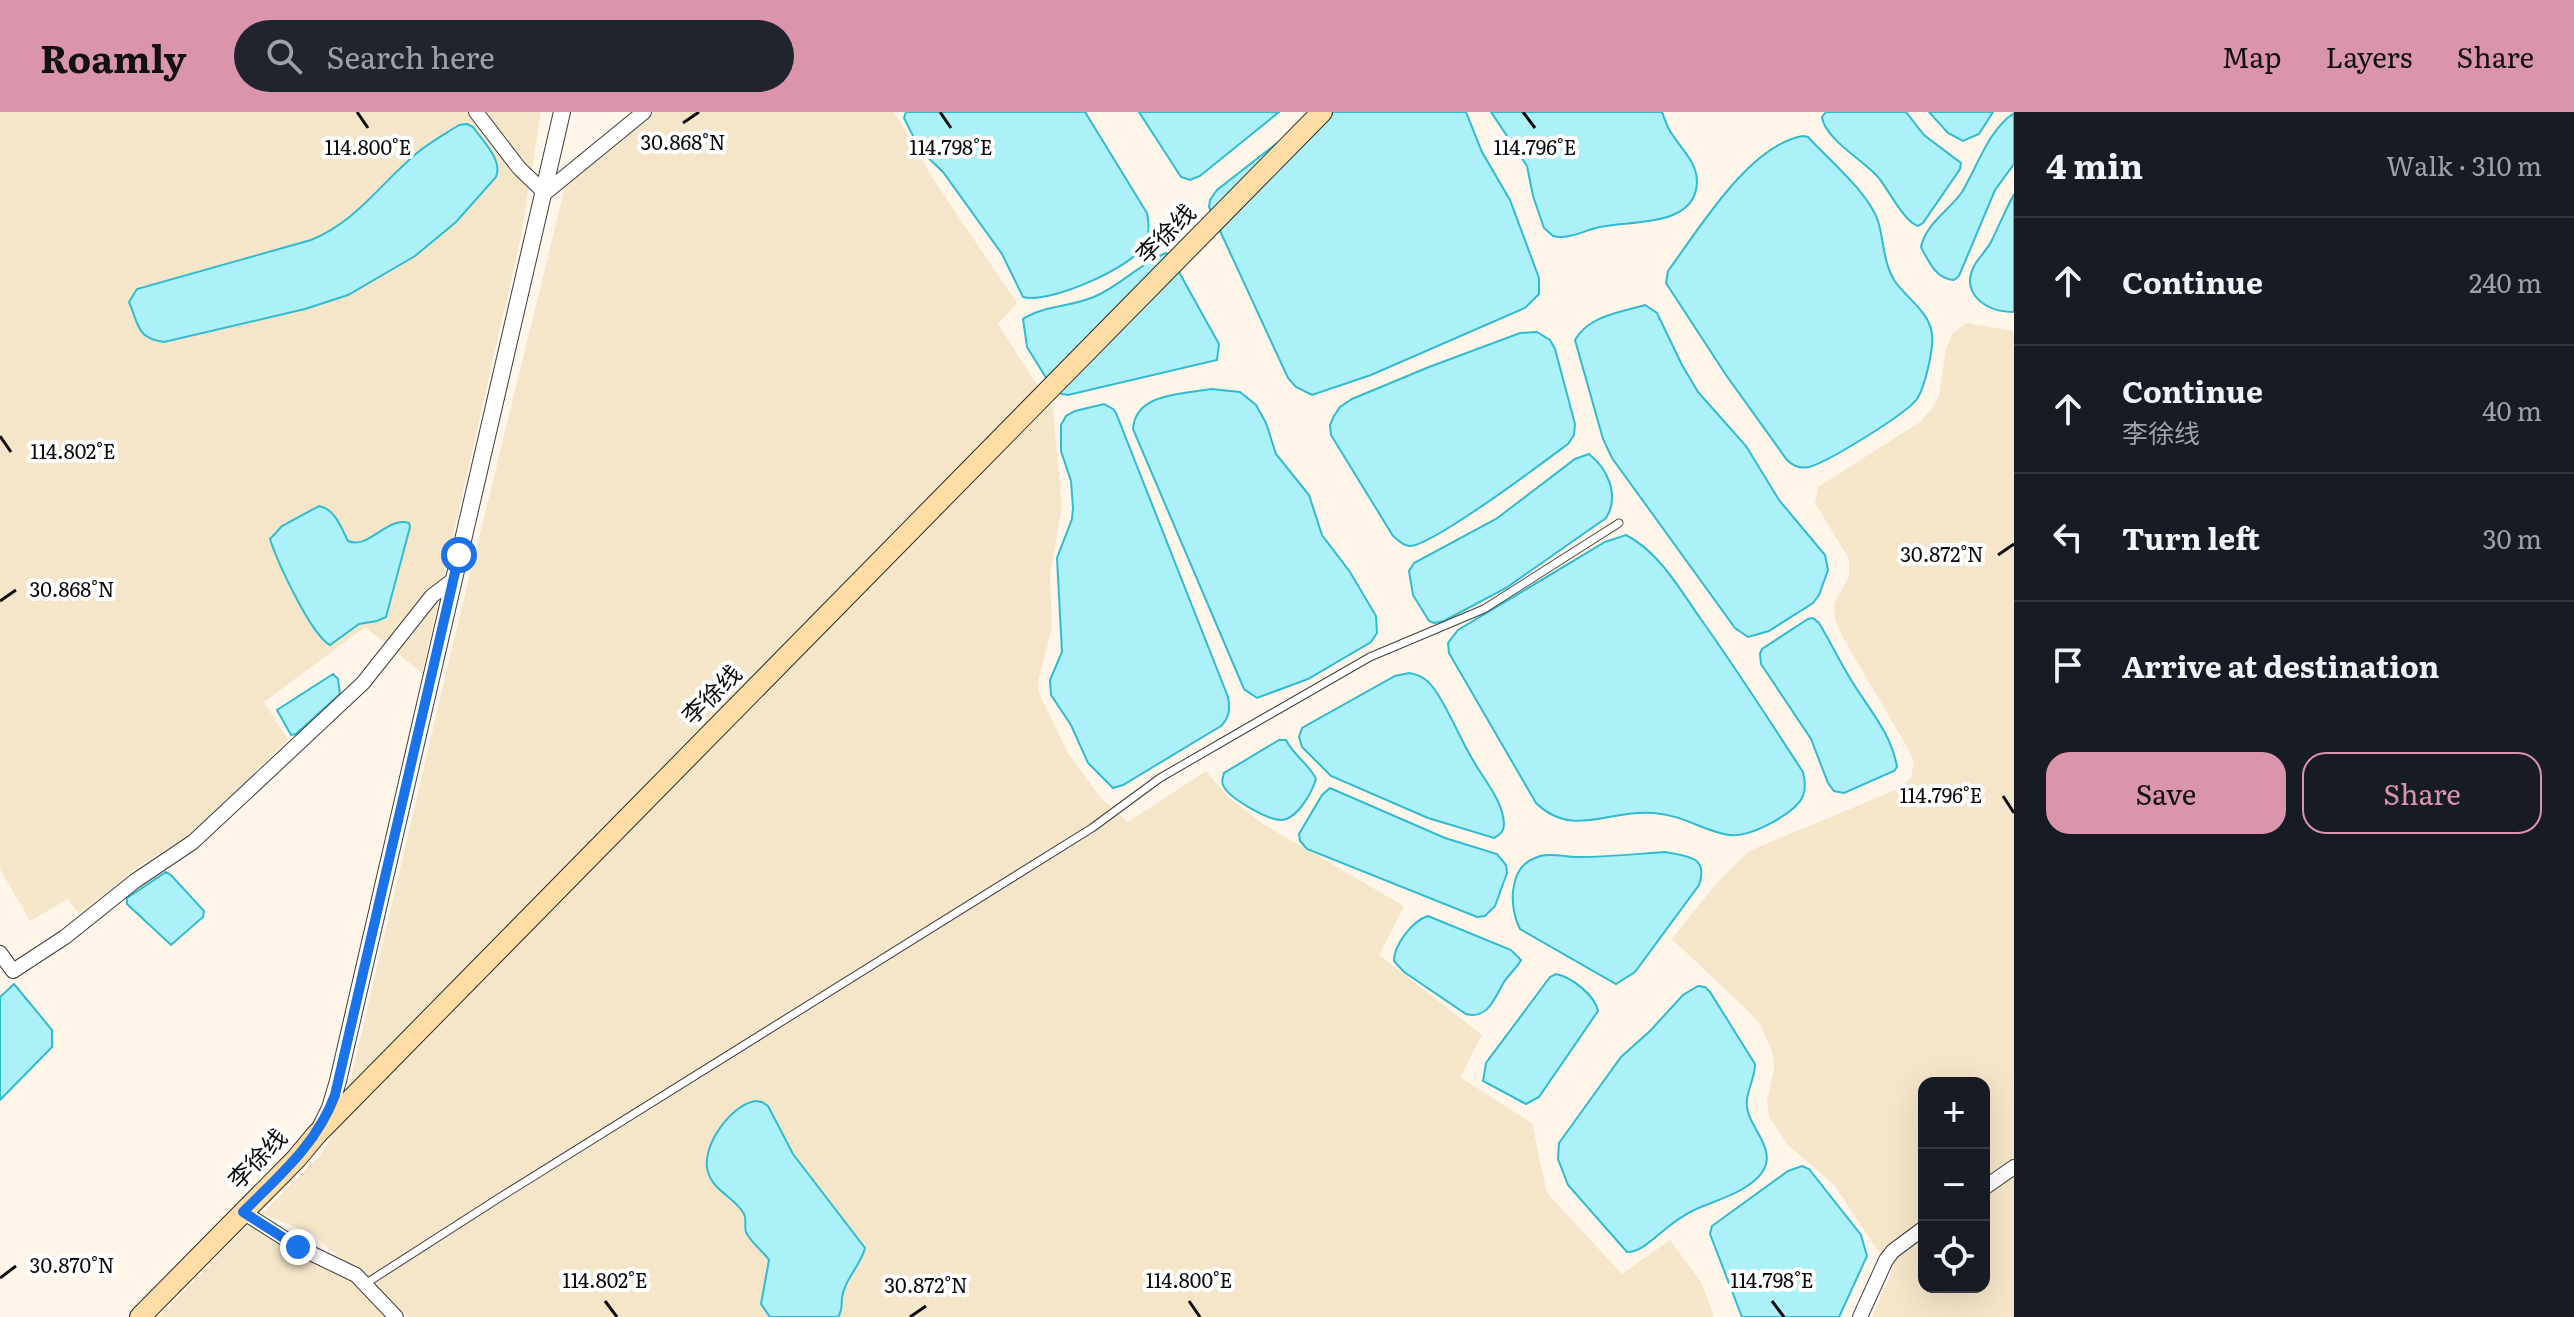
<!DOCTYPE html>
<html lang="en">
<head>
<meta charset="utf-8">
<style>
	body { margin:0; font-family:Literata,"Noto Sans SC",serif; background:#20242c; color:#f1f3f6 }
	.controls { position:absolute; right:24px; bottom:24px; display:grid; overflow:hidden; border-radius:16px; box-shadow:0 8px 32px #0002 }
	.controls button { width:72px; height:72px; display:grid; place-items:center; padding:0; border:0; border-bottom:2px solid #363941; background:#171b24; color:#f1f3f6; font:40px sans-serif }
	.stop { position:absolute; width:24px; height:24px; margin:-18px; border:6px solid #1a73e8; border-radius:50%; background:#fff }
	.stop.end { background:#1a73e8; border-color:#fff; box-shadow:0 2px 8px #0008 }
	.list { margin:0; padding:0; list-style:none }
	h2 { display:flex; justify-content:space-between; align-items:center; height:104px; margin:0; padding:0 32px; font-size:34px }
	h2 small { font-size:26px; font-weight:400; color:#9ea1a6 }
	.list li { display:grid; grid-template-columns:52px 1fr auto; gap:24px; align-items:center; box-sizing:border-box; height:128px; padding:0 32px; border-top:2px solid #363941 }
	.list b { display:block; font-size:30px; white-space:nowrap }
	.list p { margin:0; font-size:26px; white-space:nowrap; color:#9ea1a6 }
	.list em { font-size:26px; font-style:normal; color:#9ea1a6 }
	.actions { display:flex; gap:16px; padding:24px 32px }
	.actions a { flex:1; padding:18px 0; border:2px solid #da94ac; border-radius:24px; text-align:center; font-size:28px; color:#da94ac }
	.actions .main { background:#da94ac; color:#111 }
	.icon { flex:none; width:44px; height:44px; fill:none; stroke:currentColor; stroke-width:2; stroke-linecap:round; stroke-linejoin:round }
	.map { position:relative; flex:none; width:2014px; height:1205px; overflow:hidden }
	header { display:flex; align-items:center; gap:48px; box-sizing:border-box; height:112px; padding:0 40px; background:#da94ac; color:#111 }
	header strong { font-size:38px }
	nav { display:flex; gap:44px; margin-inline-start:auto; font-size:28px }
	.search { width:560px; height:72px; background:#20242c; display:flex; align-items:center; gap:20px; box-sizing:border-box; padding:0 28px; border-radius:44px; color:#9ea1a6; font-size:30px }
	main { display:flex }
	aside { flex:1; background:#171b24 }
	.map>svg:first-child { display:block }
</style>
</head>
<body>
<header>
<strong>Roamly</strong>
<div class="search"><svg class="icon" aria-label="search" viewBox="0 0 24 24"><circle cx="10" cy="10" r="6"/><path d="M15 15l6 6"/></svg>Search here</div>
<nav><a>Map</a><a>Layers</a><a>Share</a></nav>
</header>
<main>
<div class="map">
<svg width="2014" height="1205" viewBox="0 0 2014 1205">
	<rect width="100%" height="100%" fill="#fff5e9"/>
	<path fill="#f5e6c9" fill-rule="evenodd" d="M0 0H541L521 124 422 561 365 515 264 590 288 628 188 724 140 753 79 802 68 787 30 809 0 757Z
		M655 0H894L937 73 1017 191 998 212 1053 298 1062 394 1050 463 1052 516 1039 566 1038 579 1068 641 1099 684 1128 710 1206 659 1227 684 1263 712 1404 794 1379 843 1482 923 1460 965 1532 1011 1547 1081 1622 1162 1670 1128 1701 1170 1714 1205H408L311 1121 262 1102 321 1042 341 1009 451 540 566 71Z
		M1966 211 2014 219V1205H1872L1892 1160 1835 1074 1787 1032 1769 1005 1767 989 1774 958 1773 942 1760 912 1749 900 1672 827 1715 773 1749 739 1900 676 1911 666 1914 650 1907 635 1842 524 1835 508 1834 492 1849 464V447L1815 391 1818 375 1920 310 1931 298 1939 284 1946 236 1953 221ZM1924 971H1984V1175H1924Z
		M249 1112 351 1168 388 1205H159Z"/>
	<path fill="#acf0f8" stroke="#31bbd1" stroke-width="2" d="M906 0H1085L1147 101C1149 112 1150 121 1145 132 1134 155 1047 193 1023 185L1002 142 943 60 920 38 904 6Z
		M1139 0H1279L1200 64 1190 68 1181 65Z
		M1317 0H1466L1482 40 1510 88 1539 166V182L1525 196 1371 263 1312 283 1296 275 1288 266 1209 95 1210 88 1217 78Z
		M1491 0H1662C1665 7 1667 16 1672 22 1682 38 1697 50 1697 70 1696 116 1630 108 1600 115 1585 118 1569 128 1553 124L1544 116 1533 84 1527 54Z
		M1826 0H1906L1924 23 1961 51 1960 57 1923 111 1918 114C1904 110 1889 78 1878 65 1863 48 1825 27 1822 5Z
		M1929 0H1993L1979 22 1963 29 1948 21Z
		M2014 1V52L1995 78 1959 164 1954 168C1936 167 1929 150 1921 135 1926 111 1949 99 1962 80 1977 55 1989 17 2014 1Z
		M467 12 473 15C483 29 503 48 496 65L456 110 415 144 348 183 305 197 164 230C136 226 139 213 129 190L137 177 311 128C357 109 380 72 417 41 430 30 445 22 459 13Z
		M1803 24 1808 25C1829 48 1868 80 1878 109 1884 128 1883 150 1894 168 1906 186 1929 199 1932 222 1934 236 1925 275 1917 287 1906 302 1828 350 1809 355 1800 357 1793 354 1787 348L1726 263 1666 171 1668 159C1699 117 1749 33 1803 24Z
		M2014 82V200C1987 200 1960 183 1974 154 1979 145 1988 137 1992 128 1999 113 2006 97 2014 82Z
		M1166 141 1170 144 1219 232 1217 248 1068 283 1062 282 1053 277 1027 235 1023 207C1044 193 1073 195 1096 184 1121 173 1141 151 1166 141Z
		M1645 193 1657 201 1682 253 1698 280 1746 334 1779 388 1825 443 1828 458 1819 483 1813 491 1769 519 1748 525 1735 516 1612 346 1603 327 1575 228C1588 204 1621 200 1645 193Z
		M1537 220 1550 228 1555 237 1575 312 1574 323 1568 332C1545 349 1430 436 1409 434 1402 433 1398 428 1393 424L1331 323 1330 313 1334 304 1340 295 1352 287 1429 255 1520 221Z
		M1211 277 1240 280 1256 293 1266 311 1276 342 1309 383 1322 423 1350 460 1376 504 1377 521 1371 530 1308 567 1257 586 1244 577 1133 317C1135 281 1183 282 1211 277Z
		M1104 292 1113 297 1116 301 1228 585C1230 596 1230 605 1221 614L1123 673 1113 676 1088 651 1071 613 1051 583 1050 568 1062 540 1057 446 1072 407 1073 396 1071 369 1061 339V313L1066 304 1075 299Z
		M1589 342C1608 357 1620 384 1606 406L1506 476 1444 509 1434 511 1429 509 1413 483 1409 459 1414 451 1496 407 1575 347Z
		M319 394C335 397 341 415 348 429 369 438 387 404 409 411L410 415 386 505 377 509 359 512 330 533C311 523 277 449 270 427L282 414Z
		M1626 423C1659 440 1679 476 1700 506 1736 556 1769 608 1803 660 1805 668 1806 676 1803 684 1795 702 1749 726 1729 723 1703 719 1684 703 1653 701 1608 697 1573 727 1536 691L1449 541 1448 531 1458 518 1605 430Z
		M1813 506 1819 511C1831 531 1841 552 1853 571 1869 597 1892 623 1897 655L1894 659 1844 681 1834 679 1828 671 1811 627 1761 552 1760 542 1762 537 1808 507Z
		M1409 561C1421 563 1428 568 1435 578 1450 600 1460 627 1474 650 1485 669 1503 689 1504 712 1504 720 1500 722 1494 726L1428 706 1331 664 1302 635 1299 625 1302 616 1395 564Z
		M333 562 338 567 340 582 296 622 291 623 277 598Z
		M1279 628H1286C1294 644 1310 653 1316 667 1312 680 1297 708 1281 708 1268 708 1228 686 1223 673 1221 669 1223 666 1224 661Z
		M1330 676 1445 726 1497 742 1506 753 1507 761 1495 794 1485 804 1477 805 1307 737 1300 729 1299 722 1322 683Z
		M1665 740C1687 744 1709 744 1699 773L1635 860 1616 872 1520 817C1509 796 1508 756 1535 746 1548 740 1564 745 1578 745 1607 745 1636 742 1665 740Z
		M166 760 171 763 204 799 203 805 171 833 127 792V786Z
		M1428 804 1511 838 1521 848C1517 856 1509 862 1504 870 1495 885 1488 908 1466 902L1404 860 1394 849C1394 833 1412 809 1428 804Z
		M1556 862C1571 865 1595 883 1598 899L1539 985 1526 992 1483 969 1486 951 1550 865Z
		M14 872 52 918V935L0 988V885Z
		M1698 874 1705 875 1710 880 1755 952C1755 969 1743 983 1748 1000 1752 1016 1771 1034 1766 1052 1760 1074 1724 1086 1706 1093 1692 1098 1679 1106 1668 1115 1656 1124 1642 1140 1627 1140L1568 1073 1558 1047 1559 1031 1621 945 1650 919 1683 883Z
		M755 989 762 990 768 994 793 1042 865 1136C861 1153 844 1168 842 1186 841 1195 843 1197 838 1205H770L761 1192 769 1148C763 1139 750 1130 746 1120 744 1114 747 1108 744 1102 736 1086 713 1079 708 1060 700 1035 731 993 755 989Z
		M1802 1054 1809 1057 1861 1123 1867 1144 1839 1205H1742L1710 1122 1712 1114 1788 1059Z"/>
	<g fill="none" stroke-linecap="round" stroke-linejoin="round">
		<defs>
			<path id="service" d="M365 1172 502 1084 1092 716 1160 666 1236 622 1370 545 1484 497 1619 411"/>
			<path id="minor" d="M476 0 519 56 545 81 644 0
				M0 841 13 859 65 825 135 769 193 730 363 571 432 484 453 468
				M1984 1076 2014 1055
				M243 1100 298 1135 356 1163 396 1205
				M1860 1205 1886 1148 1893 1139 1924 1116"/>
			<path id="tertiary" d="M321 1014 330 996 338 969 562 0"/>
			<path id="secondary" d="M140 1205 296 1047 316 1023 1322 0"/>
		</defs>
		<use href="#service" stroke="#3e3e3e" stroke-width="9"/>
		<use href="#minor" stroke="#3e3e3e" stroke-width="16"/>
		<use href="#tertiary" stroke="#3e3e3e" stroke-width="18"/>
		<use href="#secondary" stroke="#2d2d2d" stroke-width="22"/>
		<use href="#service" stroke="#fff" stroke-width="7"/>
		<use href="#minor" stroke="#fff" stroke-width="14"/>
		<use href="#tertiary" stroke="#fff" stroke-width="16"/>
		<use href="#secondary" stroke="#ffdda4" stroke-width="20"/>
	</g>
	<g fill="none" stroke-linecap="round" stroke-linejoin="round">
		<path stroke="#1a73e8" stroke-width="10" d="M298 1135 243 1100C279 1064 317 1032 335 983L459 443"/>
	</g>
	<path fill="none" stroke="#0b0b0b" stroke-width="3" d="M357 0 368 16M940 0 951 16M1523 0 1535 16M683 11 699 0M0 324 11 340M1998 443 2014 432M0 489 16 478M2003 684 2014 701M0 1166 16 1154M605 1189 617 1205M1189 1189 1200 1205M1772 1189 1784 1205M910 1205 926 1194"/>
	<g text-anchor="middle" stroke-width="8" stroke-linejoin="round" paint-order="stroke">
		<g font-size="24" fill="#0b0b0b" stroke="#fff">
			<text transform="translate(1166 122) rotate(-45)" y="8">李徐线</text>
			<text transform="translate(712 583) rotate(-45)" y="8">李徐线</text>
			<text transform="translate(258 1047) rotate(-46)" y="8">李徐线</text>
		</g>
	</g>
	<g font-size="20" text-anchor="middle" fill="#0b0b0b" stroke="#fff" stroke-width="8" stroke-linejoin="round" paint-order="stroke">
		<text x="683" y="38">30.868°N</text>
		<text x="1535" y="43">114.796°E</text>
		<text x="368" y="43">114.800°E</text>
		<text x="951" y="43">114.798°E</text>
		<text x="73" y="347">114.802°E</text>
		<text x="1942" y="450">30.872°N</text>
		<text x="72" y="485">30.868°N</text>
		<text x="1941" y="691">114.796°E</text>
		<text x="72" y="1161">30.870°N</text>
		<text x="605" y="1176">114.802°E</text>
		<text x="1189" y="1176">114.800°E</text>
		<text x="1772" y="1176">114.798°E</text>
		<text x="926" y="1181">30.872°N</text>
	</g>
</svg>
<div class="controls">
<button>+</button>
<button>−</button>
<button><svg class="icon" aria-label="locate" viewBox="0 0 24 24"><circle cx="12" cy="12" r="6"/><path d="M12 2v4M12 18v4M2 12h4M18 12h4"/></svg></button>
</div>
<div class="stop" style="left:459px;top:443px"></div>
<div class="stop end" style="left:298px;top:1135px"></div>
</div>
<aside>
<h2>4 min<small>Walk · 310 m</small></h2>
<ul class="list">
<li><svg class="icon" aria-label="ahead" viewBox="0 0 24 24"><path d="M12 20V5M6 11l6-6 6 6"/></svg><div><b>Continue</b></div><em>240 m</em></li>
<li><svg class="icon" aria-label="ahead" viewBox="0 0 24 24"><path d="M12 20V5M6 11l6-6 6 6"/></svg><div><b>Continue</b><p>李徐线</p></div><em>40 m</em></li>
<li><svg class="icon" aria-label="left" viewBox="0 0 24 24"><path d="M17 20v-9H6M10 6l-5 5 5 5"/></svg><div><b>Turn left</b></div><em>30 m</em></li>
<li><svg class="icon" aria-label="arrive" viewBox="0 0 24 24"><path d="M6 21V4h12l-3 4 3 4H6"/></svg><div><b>Arrive at destination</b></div></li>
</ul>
<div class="actions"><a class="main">Save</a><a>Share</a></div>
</aside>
</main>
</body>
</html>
